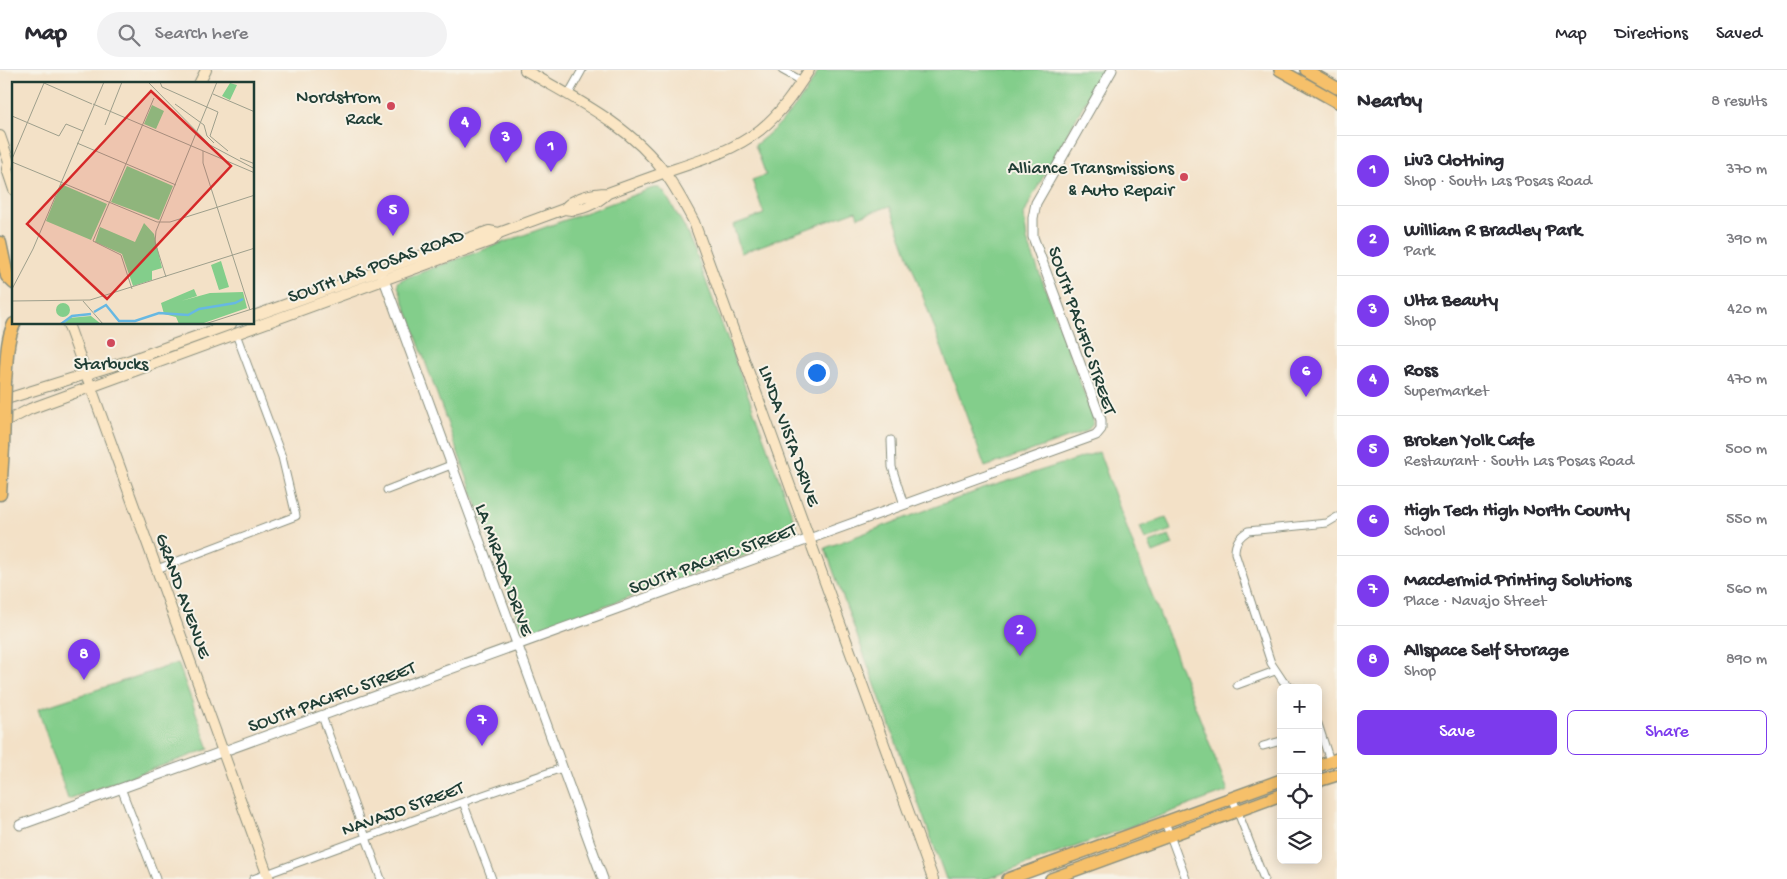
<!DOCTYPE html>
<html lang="en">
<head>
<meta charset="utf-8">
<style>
	body { margin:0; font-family:"Gochi Hand",sans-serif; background:#f2f2f3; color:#2b2b33 }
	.controls { position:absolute; right:15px; bottom:15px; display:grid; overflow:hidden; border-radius:8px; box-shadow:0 2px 12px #0003 }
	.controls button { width:45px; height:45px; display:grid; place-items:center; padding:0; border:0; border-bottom:1px solid #e1e1e2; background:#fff; color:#2b2b33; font:25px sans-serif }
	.you { position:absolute; left:816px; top:302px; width:18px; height:18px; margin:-12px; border:4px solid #fff; border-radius:50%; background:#1a73e8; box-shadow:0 0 0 8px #1a73e833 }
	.badge { display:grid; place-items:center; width:32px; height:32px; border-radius:50%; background:#7c3aed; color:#fff; font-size:16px; font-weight:700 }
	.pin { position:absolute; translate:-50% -41px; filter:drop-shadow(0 1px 2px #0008) }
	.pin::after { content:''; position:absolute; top:26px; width:18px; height:15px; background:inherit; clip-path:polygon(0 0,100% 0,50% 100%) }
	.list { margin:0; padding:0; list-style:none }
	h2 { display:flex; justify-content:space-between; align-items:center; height:65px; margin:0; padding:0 20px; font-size:21px }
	h2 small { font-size:16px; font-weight:400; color:#7c7c81 }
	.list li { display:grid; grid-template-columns:32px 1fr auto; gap:15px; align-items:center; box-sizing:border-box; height:70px; padding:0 20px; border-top:1px solid #e1e1e2 }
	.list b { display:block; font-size:19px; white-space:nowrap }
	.list p { margin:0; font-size:16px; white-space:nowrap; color:#7c7c81 }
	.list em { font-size:16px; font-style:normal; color:#7c7c81 }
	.actions { display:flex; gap:10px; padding:15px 20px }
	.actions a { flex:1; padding:11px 0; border:1px solid #7c3aed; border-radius:8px; text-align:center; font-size:18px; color:#7c3aed }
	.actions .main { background:#7c3aed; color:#fff }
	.icon { flex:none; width:28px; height:28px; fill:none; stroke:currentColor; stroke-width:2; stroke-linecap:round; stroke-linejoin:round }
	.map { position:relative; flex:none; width:1337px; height:809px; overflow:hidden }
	header { display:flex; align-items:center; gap:30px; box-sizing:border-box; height:70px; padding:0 25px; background:#fff; border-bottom:1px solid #e1e1e2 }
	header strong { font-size:24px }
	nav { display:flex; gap:28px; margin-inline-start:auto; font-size:18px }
	.search { width:350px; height:45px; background:#f2f2f3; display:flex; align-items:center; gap:12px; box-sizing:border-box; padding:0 18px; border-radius:28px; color:#7c7c81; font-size:19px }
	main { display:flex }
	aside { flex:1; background:#fff }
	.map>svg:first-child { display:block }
</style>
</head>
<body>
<header>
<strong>Map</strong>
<div class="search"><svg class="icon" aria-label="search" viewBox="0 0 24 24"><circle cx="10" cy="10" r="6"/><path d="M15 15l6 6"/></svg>Search here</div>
<nav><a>Map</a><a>Directions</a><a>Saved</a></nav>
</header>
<main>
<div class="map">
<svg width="1337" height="809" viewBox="0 0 1337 809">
	<rect width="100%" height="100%" fill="#f7f3e8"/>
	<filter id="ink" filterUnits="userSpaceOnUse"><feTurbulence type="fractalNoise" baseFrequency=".02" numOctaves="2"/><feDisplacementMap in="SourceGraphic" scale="10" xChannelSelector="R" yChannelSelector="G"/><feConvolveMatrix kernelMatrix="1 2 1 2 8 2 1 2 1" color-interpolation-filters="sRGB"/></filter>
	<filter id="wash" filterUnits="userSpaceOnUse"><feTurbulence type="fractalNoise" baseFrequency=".0096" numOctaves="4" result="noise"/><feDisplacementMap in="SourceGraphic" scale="20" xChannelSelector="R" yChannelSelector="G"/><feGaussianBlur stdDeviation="1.12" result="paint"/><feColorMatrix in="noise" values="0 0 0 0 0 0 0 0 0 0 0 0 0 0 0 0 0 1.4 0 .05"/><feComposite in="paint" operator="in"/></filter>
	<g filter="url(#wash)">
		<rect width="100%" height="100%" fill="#f3e1c7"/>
		<path fill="#83ce8b" stroke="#518660" d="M819 0H1103L1032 127 1024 145 1027 170 1093 347V354L1087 361 985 397 890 136 858 147 856 141 741 183 733 155 764 144 752 110 766 105 755 75C784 53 801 32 819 0Z
			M653 118H659L664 122 684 156 696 184 797 458C795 466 792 467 785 471L529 563 522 560 398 216V212L403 209Z
			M1099 382 1142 499 1228 721 987 809H946L825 478 980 420Z
			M1166 447 1171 460 1145 470 1140 457Z
			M1169 466 1173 475 1153 483 1149 473Z
			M178 593 209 679 68 729 38 639Z"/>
	</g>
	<g filter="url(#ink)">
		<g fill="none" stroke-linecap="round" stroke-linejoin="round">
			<defs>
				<path id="minor" d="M782 0 802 11
					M568 25 582 0
					M891 370 892 397 904 435
					M387 420 451 395
					M157 499 296 446 282 387 236 264
					M1237 615 1275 601
					M1293 618 1283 611 1271 593 1235 483C1235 472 1239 467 1248 461L1327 453 1337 447
					M322 646 381 809
					M1318 654 1330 691
					M1263 676 1281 671
					M121 718 156 809
					M1232 727 1264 809
					M463 732 492 809
					M1165 752 1186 809
					M253 809 463 732 562 698"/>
				<path id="tertiary" d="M382 204 603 809
					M20 755 1096 365 1101 359V350L1033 167V148L1036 133 1112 0"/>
				<path id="secondary" d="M525 0C575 29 630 55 665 103 676 118 685 135 694 152L933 809
					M199 14 206 0
					M0 66 9 92 7 99 14 120
					M564 139C579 143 597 133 608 123 627 116 646 109 666 102 699 91 733 81 760 60 781 43 795 22 809 0
					M254 246 489 161 499 163 564 139C574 127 593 123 608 123
					M68 254 269 809
					M0 331 128 291 231 254
					M0 353 9 350 30 339 493 170 499 163"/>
				<path id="primary" d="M1280 0 1337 32
					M1306 0 1337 18
					M1318 696 1337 689
					M1318 711 1337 705
					M1008 809 1281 710
					M1051 809 1281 725"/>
				<path id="motorway" d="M0 173 7 206 14 213
					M5 311C7 292 6 271 14 254
					M0 424 3 377"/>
			</defs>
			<use href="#minor" stroke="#898f7e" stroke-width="9"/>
			<use href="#tertiary" stroke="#898f7e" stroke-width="11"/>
			<use href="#secondary" stroke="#898f7e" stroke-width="12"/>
			<use href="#primary" stroke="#898f7e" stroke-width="14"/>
			<use href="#motorway" stroke="#898f7e" stroke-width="15"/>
			<use href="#minor" stroke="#fff" stroke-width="7"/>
			<use href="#tertiary" stroke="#fff" stroke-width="9"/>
			<use href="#secondary" stroke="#fbe6c4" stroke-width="10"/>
			<use href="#primary" stroke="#f6c06b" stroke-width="11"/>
			<use href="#motorway" stroke="#f6c06b" stroke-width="12"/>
			<defs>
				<path id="motorway-bridge" d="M3 377 5 311"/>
			</defs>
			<use href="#motorway-bridge" stroke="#898f7e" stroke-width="15" stroke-linecap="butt"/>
			<use href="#motorway-bridge" stroke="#f6c06b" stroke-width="12"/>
		</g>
	</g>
	<g fill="#d1495b" stroke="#f7f3e8" stroke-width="2">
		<circle cx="391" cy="36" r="5"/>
		<circle cx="1184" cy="107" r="5"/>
		<circle cx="111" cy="273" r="5"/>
	</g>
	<g text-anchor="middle" stroke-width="4" stroke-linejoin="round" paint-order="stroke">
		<g font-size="19" fill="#1f3d34" stroke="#f7f3e8" text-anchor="end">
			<text x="381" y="32">Nordstrom<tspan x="381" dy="22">Rack</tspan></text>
			<text x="1174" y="103">Alliance Transmissions<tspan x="1174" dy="22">&amp; Auto Repair</tspan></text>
			<text x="111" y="299" text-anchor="middle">Starbucks</text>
		</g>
		<g font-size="19" fill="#1f3d34" stroke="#f7f3e8">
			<text transform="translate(375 194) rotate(-20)" y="7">SOUTH LAS POSAS ROAD</text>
			<text transform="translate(1084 260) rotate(71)" y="7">SOUTH PACIFIC STREET</text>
			<text transform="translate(791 365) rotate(70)" y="7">LINDA VISTA DRIVE</text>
			<text transform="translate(712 487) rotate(-20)" y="7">SOUTH PACIFIC STREET</text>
			<text transform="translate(506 499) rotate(70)" y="7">LA MIRADA DRIVE</text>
			<text transform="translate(185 525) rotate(70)" y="7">GRAND AVENUE</text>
			<text transform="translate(331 625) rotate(-20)" y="7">SOUTH PACIFIC STREET</text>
			<text transform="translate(402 737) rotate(-20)" y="7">NAVAJO STREET</text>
		</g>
	</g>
	<g transform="translate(12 12)">
		<rect width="242" height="242" fill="#f3e1c7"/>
		<path d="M218 1 225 3 218 18 210 14ZM140 23 152 29 144 47 132 42ZM115 84 161 104 147 138 99 120ZM49 102 95 122 79 158 34 139ZM132 141 142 152 150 186 140 189V198L121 204 110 172 83 160 88 145 123 160ZM209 179 217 205 207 208 199 183ZM182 207 185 214 169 219 198 211 231 210 235 226 189 242H167L164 235 152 232 149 221ZM44 228a7 7 0 1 1 14 0a7 7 0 1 1-14 0ZM79 234 89 242H52L57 236Z" fill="#83ce8b"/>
		<path fill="none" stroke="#67b8e2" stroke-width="2.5" d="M82 230 94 223 107 239H123L147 231 176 233 187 227 223 221 231 217M49 242 60 234 79 232"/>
		<path fill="none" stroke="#9e9f8c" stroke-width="1" d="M136 0 198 63 243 87M148 0 150 5 206 30 198 54 216 69M32 1 80 22M201 12 243 30M81 22 243 91M163 22 192 43 195 54 202 61M0 34 47 54 54 42 71 49M93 43 110 0M65 61 164 103M191 69V81L238 228M228 76 243 82M0 77 32 1M0 80 145 140H158L206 125M206 125 243 113M154 195 143 160 144 149 205 0M0 207 21 167 92 0M120 207 109 173 81 159 142 16M0 219 78 218 243 166M71 219 91 242M193 242 243 226"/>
		<path fill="#d62828" fill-opacity="0.15" stroke="#d62828" stroke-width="2.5" d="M139 9 219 84 95 217 15 142Z"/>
		<rect width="242" height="242" fill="none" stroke="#1f3d34" stroke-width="2.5"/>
	</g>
</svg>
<div class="controls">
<button>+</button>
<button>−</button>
<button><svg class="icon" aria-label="locate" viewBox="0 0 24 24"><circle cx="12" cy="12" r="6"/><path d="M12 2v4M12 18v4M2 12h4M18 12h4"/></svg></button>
<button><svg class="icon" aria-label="layers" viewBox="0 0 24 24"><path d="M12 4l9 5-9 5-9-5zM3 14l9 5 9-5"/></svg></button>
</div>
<div class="you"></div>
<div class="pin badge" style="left:551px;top:102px">1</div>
<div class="pin badge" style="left:1020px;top:586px">2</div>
<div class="pin badge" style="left:506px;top:93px">3</div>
<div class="pin badge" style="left:465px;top:78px">4</div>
<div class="pin badge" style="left:393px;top:166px">5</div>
<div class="pin badge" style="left:1306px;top:327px">6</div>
<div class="pin badge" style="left:482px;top:676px">7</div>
<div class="pin badge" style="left:84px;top:610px">8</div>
</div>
<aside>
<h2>Nearby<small>8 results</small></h2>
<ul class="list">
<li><span class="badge">1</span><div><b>Liv3 Clothing</b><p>Shop · South Las Posas Road</p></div><em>370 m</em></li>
<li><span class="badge">2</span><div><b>William R Bradley Park</b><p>Park</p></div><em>390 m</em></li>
<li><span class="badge">3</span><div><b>Ulta Beauty</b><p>Shop</p></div><em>420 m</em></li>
<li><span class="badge">4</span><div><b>Ross</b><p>Supermarket</p></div><em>470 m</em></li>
<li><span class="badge">5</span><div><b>Broken Yolk Cafe</b><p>Restaurant · South Las Posas Road</p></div><em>500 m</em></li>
<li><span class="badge">6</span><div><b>High Tech High North County</b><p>School</p></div><em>550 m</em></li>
<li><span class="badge">7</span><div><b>Macdermid Printing Solutions</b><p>Place · Navajo Street</p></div><em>560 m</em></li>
<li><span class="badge">8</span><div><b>Allspace Self Storage</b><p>Shop</p></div><em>890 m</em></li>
</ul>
<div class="actions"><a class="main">Save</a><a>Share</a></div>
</aside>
</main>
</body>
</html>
